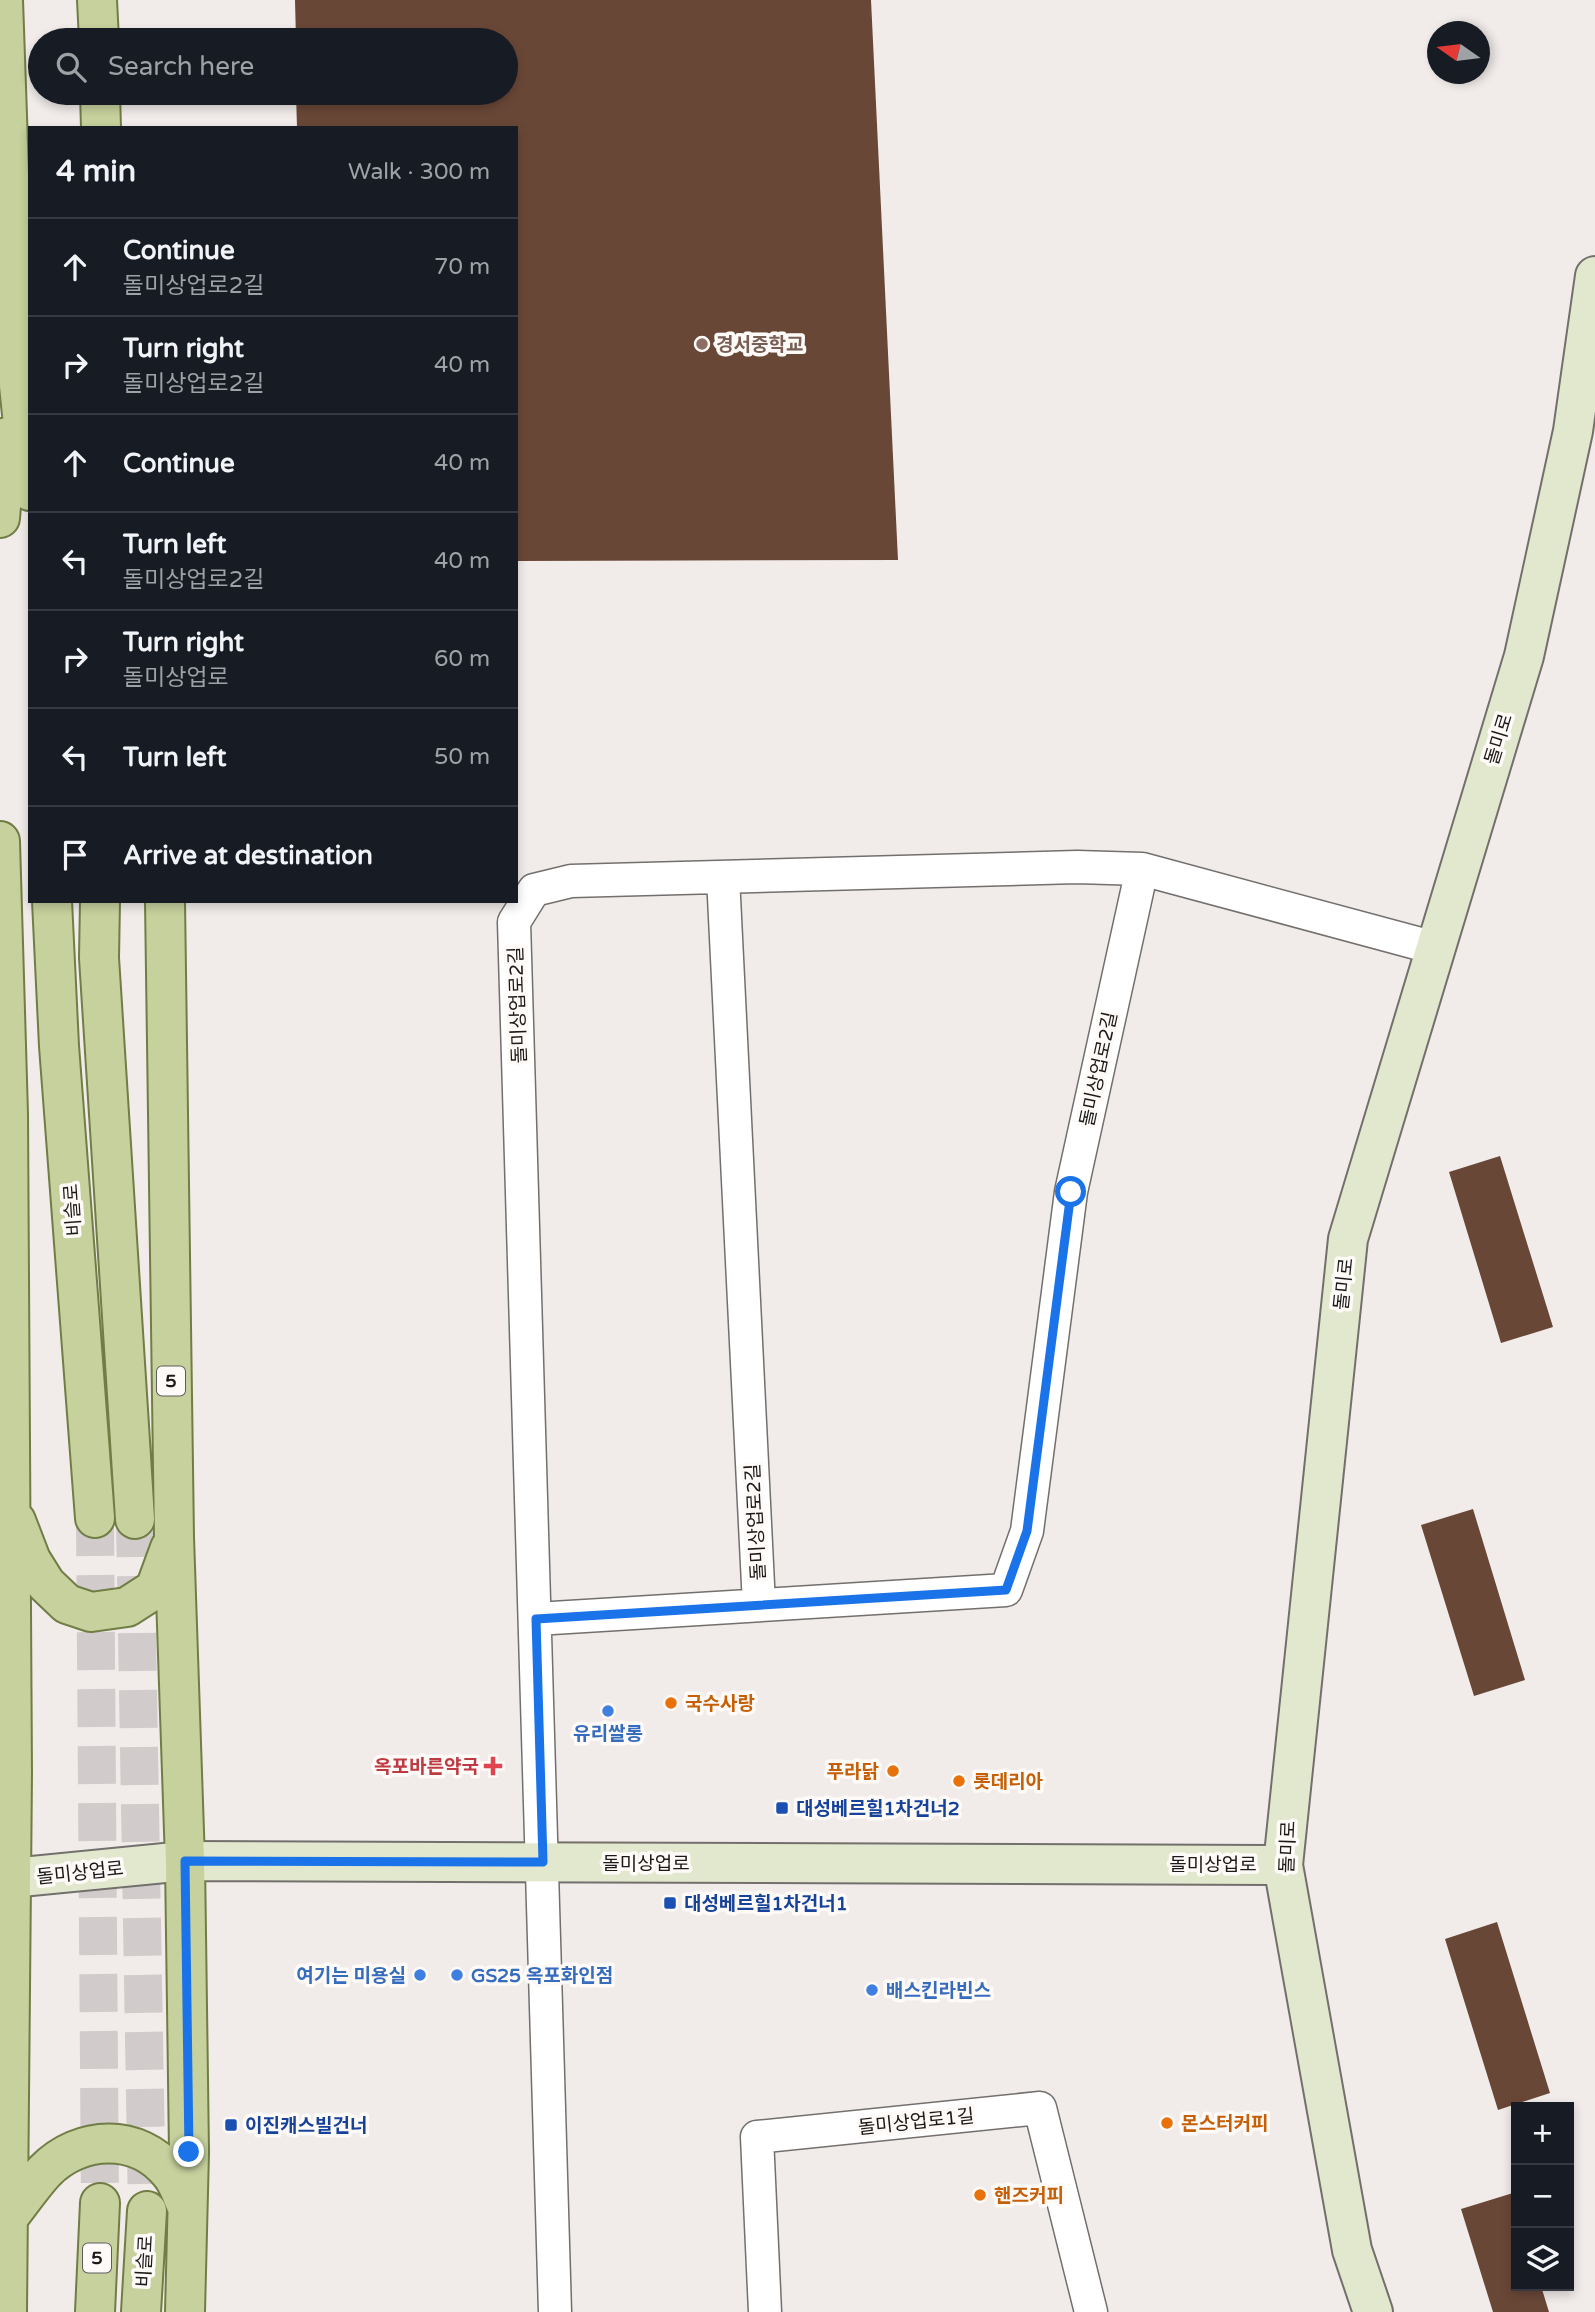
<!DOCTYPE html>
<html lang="en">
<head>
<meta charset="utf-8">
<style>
	body { margin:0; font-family:"Varela Round","Noto Sans KR",sans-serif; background:#242831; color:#f1f3f6 }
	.controls { position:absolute; right:21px; bottom:21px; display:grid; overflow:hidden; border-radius:0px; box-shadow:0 4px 10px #0003 }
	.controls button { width:63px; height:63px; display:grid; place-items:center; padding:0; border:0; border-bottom:2px solid #363941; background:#171b24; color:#f1f3f6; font:35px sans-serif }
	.compass { position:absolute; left:1427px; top:21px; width:63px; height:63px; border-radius:50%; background:#171b24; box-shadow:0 4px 10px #0003; rotate:284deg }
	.stop { position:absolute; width:21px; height:21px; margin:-16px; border:5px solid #1a73e8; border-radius:50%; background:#fff }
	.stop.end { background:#1a73e8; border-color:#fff; box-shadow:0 2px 7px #0008 }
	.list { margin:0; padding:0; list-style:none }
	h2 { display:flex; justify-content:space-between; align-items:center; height:91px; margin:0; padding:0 28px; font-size:30px }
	h2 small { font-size:23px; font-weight:400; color:#9ea1a6 }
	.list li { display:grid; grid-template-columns:46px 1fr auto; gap:21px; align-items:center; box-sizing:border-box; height:98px; padding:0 28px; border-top:2px solid #363941 }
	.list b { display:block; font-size:26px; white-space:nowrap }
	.list p { margin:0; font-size:23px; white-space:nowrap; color:#9ea1a6 }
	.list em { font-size:23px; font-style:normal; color:#9ea1a6 }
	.icon { flex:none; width:38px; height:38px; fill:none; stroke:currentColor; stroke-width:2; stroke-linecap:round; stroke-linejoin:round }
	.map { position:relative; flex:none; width:1595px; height:2312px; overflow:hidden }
	.search { position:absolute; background:#171b24; box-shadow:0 4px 10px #0003; left:28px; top:28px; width:490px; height:77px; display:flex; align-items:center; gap:18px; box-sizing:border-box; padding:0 24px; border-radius:38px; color:#9ea1a6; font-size:26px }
	.panel { position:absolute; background:#171b24; box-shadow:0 4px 10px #0003; left:28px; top:126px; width:490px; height:777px; border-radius:0px }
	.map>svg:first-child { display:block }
</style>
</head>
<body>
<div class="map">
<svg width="1595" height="2312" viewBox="0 0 1595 2312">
	<rect width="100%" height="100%" fill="#f1ecea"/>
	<path fill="#694737" d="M295 0H871L898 560 516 561V128H297L296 93H506V40H296Z
		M1500 1156 1553 1327 1501 1343 1449 1172Z
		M1473 1509 1525 1680 1474 1696 1421 1525Z
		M1497 1922 1550 2093 1498 2110 1445 1939Z
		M1513 2193 1516 2204V2286H1541L1549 2312H1493L1461 2209Z"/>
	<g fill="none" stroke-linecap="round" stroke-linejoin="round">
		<path stroke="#d1cccb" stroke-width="38" stroke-dasharray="38 19" stroke-linecap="butt" d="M95 1518 100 2203
			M135 1519 147 2211"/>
		<defs>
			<path id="minor" d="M723 877 759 1605
				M536 1619 1006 1590 1027 1531 1071 1192 1142 869
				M555 2312 514 922 534 890 571 881 1077 867 1142 869 1435 948
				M765 2312 757 2137 1040 2108 1091 2312"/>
			<path id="secondary" d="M0 1879 185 1861 1283 1865
				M1373 2312 1352 2250 1283 1865 1348 1239 1524 656 1573 431 1595 276"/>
			<path id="primary" d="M3 0 15 347 30 491
				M97 0 99 40
				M100 93 101 128
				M0 518 7 437
				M0 841 8 1114 12 1773 7 2312
				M52 901 59 1046 95 1518
				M100 901 99 958 135 1519
				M165 901 174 1537 185 1861 189 2152 185 2312
				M16 1521 31 1560 46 1584 67 1604 91 1612 127 1607 155 1589 170 1548
				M8 2218C20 2203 32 2185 45 2171 80 2135 138 2133 170 2173 178 2182 182 2196 187 2207
				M95 2312 100 2203
				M141 2312 147 2211"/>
		</defs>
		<use href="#minor" stroke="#736f6d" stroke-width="35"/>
		<use href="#secondary" stroke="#736f6d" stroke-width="42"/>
		<use href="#primary" stroke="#717d45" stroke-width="42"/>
		<use href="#minor" stroke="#fff" stroke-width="32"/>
		<use href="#secondary" stroke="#e2e8ce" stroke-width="38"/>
		<use href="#primary" stroke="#c6d19d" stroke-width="38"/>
	</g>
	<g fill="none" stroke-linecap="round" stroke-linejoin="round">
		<path stroke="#1a73e8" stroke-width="9" d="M189 2152 185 1861 543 1862 536 1619 1006 1590 1027 1531 1071 1192"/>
	</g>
	<circle fill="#8d6e63" stroke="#fefaf8" stroke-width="2.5" cx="702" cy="344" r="7"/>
	<g fill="#e8710a" stroke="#fefaf8" stroke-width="2.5">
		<circle cx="671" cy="1703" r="7"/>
		<circle cx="893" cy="1771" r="7"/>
		<circle cx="959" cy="1781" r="7"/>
		<circle cx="1167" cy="2123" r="7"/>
		<circle cx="980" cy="2195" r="7"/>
	</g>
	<g fill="#3f7fe0" stroke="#fefaf8" stroke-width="2.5">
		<circle cx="608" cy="1711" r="7"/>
		<circle cx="420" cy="1975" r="7"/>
		<circle cx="457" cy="1975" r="7"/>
		<circle cx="872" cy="1990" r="7"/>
	</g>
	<path fill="#e0444e" stroke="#fefaf8" stroke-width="2.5" d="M489.5 1755.5h7v7h7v7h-7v7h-7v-7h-7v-7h7z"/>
	<g fill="#1a4fb4" stroke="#fefaf8" stroke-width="2.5">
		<rect x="775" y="1801" width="14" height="14" rx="3.5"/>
		<rect x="663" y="1896" width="14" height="14" rx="3.5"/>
		<rect x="224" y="2118" width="14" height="14" rx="3.5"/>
	</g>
	<g text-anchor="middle" stroke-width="7" stroke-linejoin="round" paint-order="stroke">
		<g fill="#fefaf8" stroke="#5f5d5c" stroke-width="2">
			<rect x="157" y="1366.5" width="28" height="29" rx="5"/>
			<rect x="83" y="2243.5" width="28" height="29" rx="5"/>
		</g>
		<g font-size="18" font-weight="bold" fill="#1b1a19">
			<text x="171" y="1387">5</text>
			<text x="97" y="2264">5</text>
		</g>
		<g font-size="19" font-weight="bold" fill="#785e54" stroke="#fefaf8" text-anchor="start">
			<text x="716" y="351">경서중학교</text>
		</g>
		<g font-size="19" fill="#1b1a19" stroke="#fefaf8">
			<text transform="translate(1498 739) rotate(-73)" y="7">돌미로</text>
			<text transform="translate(517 1005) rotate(-92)" y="7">돌미상업로2길</text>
			<text transform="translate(1098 1069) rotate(-78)" y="7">돌미상업로2길</text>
			<text transform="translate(72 1210) rotate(-94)" y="7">비슬로</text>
			<text transform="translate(1343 1284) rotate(-84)" y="7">돌미로</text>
			<text transform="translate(755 1522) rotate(-93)" y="7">돌미상업로2길</text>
			<text transform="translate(1287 1847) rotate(-88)" y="7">돌미로</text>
			<text x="646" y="1870">돌미상업로</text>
			<text x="1213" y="1871">돌미상업로</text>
			<text transform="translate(80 1872) rotate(-6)" y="7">돌미상업로</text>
			<text transform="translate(916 2121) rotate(-6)" y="7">돌미상업로1길</text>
			<text transform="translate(144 2261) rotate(-87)" y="7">비슬로</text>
		</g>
		<g font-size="19" font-weight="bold" fill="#c56008" stroke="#fefaf8" text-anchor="start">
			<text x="685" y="1710">국수사랑</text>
			<text x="879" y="1778" text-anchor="end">푸라닭</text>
			<text x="973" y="1788">롯데리아</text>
			<text x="1181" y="2130">몬스터커피</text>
			<text x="994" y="2202">핸즈커피</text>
		</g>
		<g font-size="19" font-weight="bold" fill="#366cbe" stroke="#fefaf8" text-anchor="start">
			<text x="608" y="1740" text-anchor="middle">유리쌀롱</text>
			<text x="406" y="1982" text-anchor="end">여기는 미용실</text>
			<text x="471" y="1982">GS25 옥포화인점</text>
			<text x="886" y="1997">배스킨라빈스</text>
		</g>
		<g font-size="19" font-weight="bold" fill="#be3a42" stroke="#fefaf8" text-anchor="end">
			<text x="479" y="1773">옥포바른약국</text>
		</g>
		<g font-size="19" font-weight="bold" fill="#164399" stroke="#fefaf8" text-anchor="start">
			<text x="796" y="1815">대성베르힐1차건너2</text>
			<text x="684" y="1910">대성베르힐1차건너1</text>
			<text x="245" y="2132">이진캐스빌건너</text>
		</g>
	</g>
</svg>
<div class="controls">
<button>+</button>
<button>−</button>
<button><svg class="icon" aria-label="layers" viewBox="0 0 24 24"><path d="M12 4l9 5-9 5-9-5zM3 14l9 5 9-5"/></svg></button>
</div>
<svg class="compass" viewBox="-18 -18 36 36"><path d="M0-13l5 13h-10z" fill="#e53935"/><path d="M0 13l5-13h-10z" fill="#9ea1a6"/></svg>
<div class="stop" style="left:1071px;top:1192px"></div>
<div class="stop end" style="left:189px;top:2152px"></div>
<div class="search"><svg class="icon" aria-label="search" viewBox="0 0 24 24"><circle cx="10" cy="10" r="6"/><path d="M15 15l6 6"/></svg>Search here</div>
<section class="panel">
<h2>4 min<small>Walk · 300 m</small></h2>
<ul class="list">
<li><svg class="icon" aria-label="ahead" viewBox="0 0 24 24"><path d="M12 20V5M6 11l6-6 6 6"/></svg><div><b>Continue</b><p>돌미상업로2길</p></div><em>70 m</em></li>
<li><svg class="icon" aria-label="right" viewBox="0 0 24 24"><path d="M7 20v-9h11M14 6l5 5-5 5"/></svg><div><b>Turn right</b><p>돌미상업로2길</p></div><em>40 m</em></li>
<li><svg class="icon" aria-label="ahead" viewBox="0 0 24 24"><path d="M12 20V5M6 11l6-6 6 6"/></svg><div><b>Continue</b></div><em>40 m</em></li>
<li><svg class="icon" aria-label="left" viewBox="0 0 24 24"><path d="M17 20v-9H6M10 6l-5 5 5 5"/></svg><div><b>Turn left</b><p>돌미상업로2길</p></div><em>40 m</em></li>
<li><svg class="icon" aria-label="right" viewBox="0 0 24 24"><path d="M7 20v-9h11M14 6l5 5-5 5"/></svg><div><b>Turn right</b><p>돌미상업로</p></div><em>60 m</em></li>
<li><svg class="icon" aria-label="left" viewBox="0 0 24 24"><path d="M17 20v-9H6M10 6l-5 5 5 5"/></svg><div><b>Turn left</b></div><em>50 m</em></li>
<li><svg class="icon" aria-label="arrive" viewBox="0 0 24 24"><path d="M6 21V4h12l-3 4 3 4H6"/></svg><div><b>Arrive at destination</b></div></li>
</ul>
</section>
</div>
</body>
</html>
